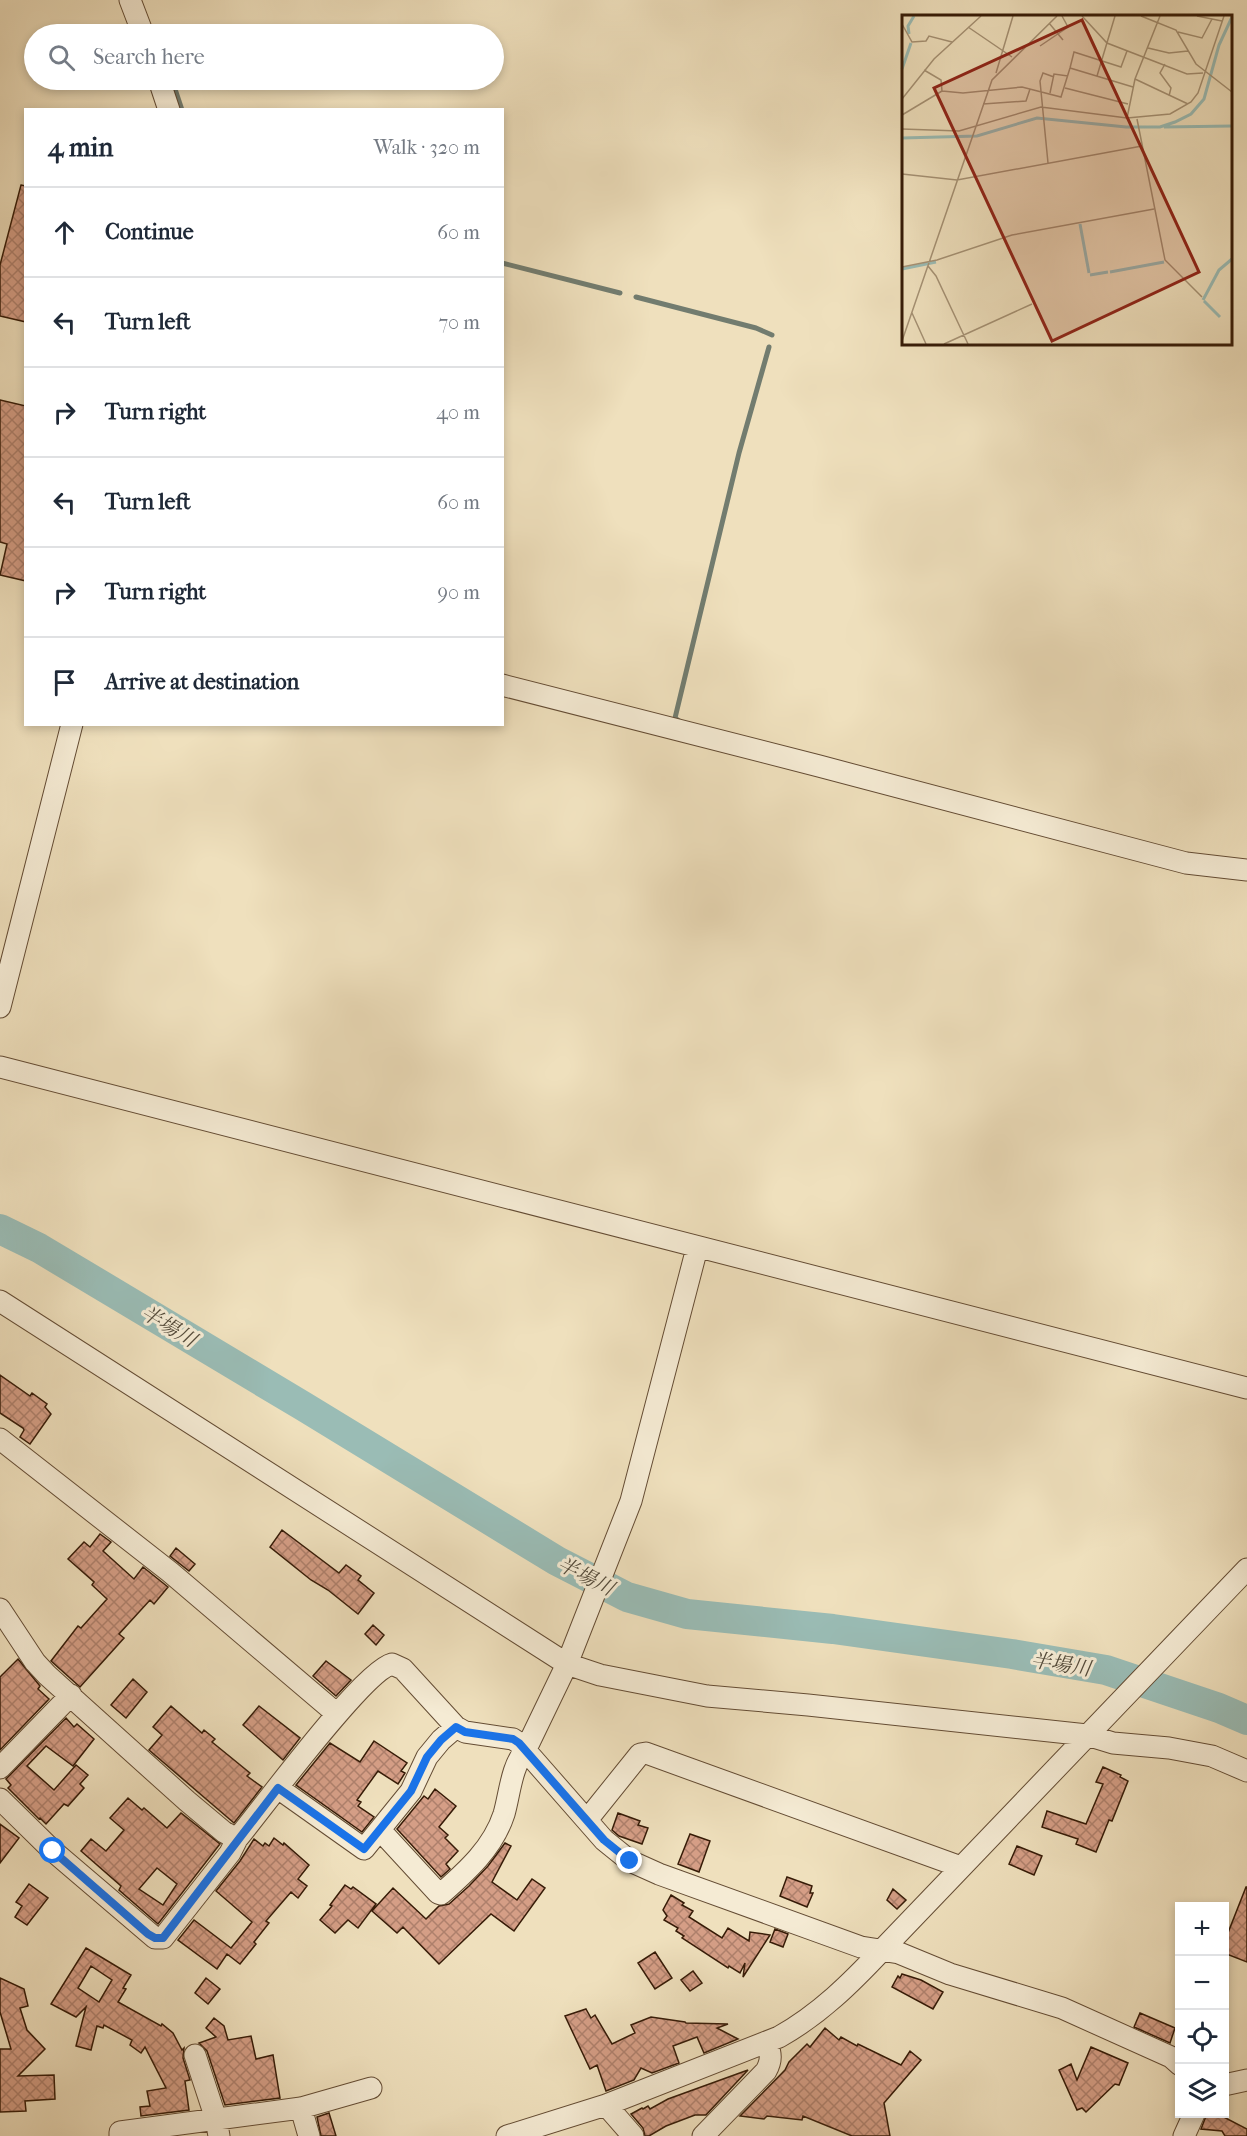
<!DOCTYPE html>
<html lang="en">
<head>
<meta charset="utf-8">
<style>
	body { margin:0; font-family:"IM FELL French Canon","Noto Serif JP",serif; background:#f6f6f7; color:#1f2937 }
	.controls { position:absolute; right:18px; bottom:18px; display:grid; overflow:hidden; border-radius:0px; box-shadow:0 3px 9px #0003 }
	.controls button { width:54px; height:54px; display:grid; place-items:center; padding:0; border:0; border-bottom:2px solid #e0e1e3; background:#fff; color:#1f2937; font:30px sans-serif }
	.stop { position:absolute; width:18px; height:18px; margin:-14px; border:4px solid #1a73e8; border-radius:50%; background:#fff }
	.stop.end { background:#1a73e8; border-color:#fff; box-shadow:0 2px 6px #0008 }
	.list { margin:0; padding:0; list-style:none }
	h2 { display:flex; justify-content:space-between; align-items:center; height:78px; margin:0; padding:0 24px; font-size:26px }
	h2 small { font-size:20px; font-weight:400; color:#747a83 }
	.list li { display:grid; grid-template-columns:39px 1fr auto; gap:18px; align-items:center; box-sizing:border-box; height:90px; padding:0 24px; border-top:2px solid #e0e1e3 }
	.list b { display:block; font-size:22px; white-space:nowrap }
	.list em { font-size:20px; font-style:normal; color:#747a83 }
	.icon { flex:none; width:33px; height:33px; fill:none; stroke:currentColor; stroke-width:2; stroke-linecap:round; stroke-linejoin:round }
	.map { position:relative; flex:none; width:1247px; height:2136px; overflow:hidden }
	.search { position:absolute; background:#fff; box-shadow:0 3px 9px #0003; left:24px; top:24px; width:480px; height:66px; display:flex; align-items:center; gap:15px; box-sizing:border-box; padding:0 21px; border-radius:33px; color:#747a83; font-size:22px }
	.panel { position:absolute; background:#fff; box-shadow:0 3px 9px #0003; left:24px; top:108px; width:480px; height:618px; border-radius:0px }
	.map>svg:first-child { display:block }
</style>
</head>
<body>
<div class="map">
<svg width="1247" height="2136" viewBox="0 0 1247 2136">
	<defs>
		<pattern id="building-cross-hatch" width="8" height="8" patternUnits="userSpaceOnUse" patternTransform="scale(1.5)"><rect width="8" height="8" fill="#d59e86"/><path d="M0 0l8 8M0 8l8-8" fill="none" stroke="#ae806c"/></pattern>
	</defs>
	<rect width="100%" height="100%" fill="#efe0bd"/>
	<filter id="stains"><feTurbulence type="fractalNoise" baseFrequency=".00333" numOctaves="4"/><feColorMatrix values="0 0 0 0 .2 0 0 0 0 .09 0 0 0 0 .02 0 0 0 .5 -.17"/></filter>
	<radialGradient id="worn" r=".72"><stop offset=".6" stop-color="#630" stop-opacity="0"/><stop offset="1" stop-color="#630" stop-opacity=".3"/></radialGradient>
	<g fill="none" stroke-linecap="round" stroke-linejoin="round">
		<path stroke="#727c6f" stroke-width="5" d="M172 80 182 110
			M502 263 620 293
			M636 297 756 328 772 335
			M682 723 675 718 739 453 769 347"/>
		<path stroke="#9abcb5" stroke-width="30" d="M0 1229 39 1248 303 1406 557 1561 627 1597 687 1614 833 1629 1012 1654 1106 1670 1219 1708 1247 1720"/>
	</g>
	<path fill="url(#building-cross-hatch)" stroke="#361b07" stroke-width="1.5" fill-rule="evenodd" d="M21 185 26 186V322L0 316V265Z
		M0 400 26 406V581L0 575 7 544 0 542Z
		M0 1375 30 1396 32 1393 47 1404 45 1407 51 1414 30 1444 20 1437 24 1430 23 1428 0 1413Z
		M282 1530 339 1573 346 1565 361 1576 358 1580 374 1593 358 1614 328 1590 311 1580 270 1547Z
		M100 1534 111 1542 103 1551 134 1579 143 1567 168 1587 154 1604 150 1600 119 1634 124 1638 80 1687 51 1661 78 1626 81 1628 107 1599 92 1585 94 1582 68 1559 84 1542 90 1547Z
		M176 1548 195 1564 189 1571 170 1556Z
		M373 1625 384 1635 376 1645 365 1634Z
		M18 1659 40 1686 38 1689 49 1699 0 1750V1677Z
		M326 1661 351 1680 336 1696 313 1676Z
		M133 1679 147 1692 126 1718 111 1705Z
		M171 1706 202 1733 204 1730 215 1739 212 1742 250 1773 247 1776 262 1787 234 1823 149 1750 162 1735 153 1727Z
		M259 1706 300 1738 283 1760 243 1725Z
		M66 1718 74 1727 77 1724 94 1739 73 1766 46 1746 27 1766 54 1790 76 1765 88 1775 80 1784 84 1788 68 1806 64 1804 46 1824 40 1818 39 1819 8 1788 11 1785 6 1779Z
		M374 1741 407 1763 401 1771 405 1773 398 1784 378 1771 357 1800 361 1802 358 1806 374 1817 362 1832 296 1785 330 1743 360 1762Z
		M1103 1767 1121 1775 1120 1777 1128 1781 1112 1821 1109 1820 1096 1852 1076 1844 1078 1839 1042 1827 1047 1811 1086 1824 1103 1784 1096 1782Z
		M435 1789 456 1806 439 1827 448 1835 445 1838 458 1851 446 1864 450 1869 441 1877 397 1829 424 1796 428 1799Z
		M128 1798 142 1810 144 1808 167 1828 181 1813 220 1844 158 1924 119 1890 121 1886 81 1851 91 1839 106 1851 124 1830 110 1818ZM157 1868 177 1884 163 1905 139 1889Z
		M618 1813 640 1821 638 1825 648 1828 642 1844 619 1836 612 1830Z
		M0 1824 19 1838 0 1863Z
		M690 1834 710 1841 699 1872 678 1864Z
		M274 1838 283 1845 284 1843 309 1865 298 1879 307 1886 298 1898 291 1892 266 1921 269 1923 254 1942 256 1944 240 1964 227 1954 217 1969 178 1940 194 1920 231 1948 252 1922 216 1891 240 1861 254 1839 263 1846 265 1843 269 1846Z
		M505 1843 511 1846 492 1882 517 1900 532 1879 545 1888 514 1931 491 1914 439 1964 403 1927 397 1933 372 1911 393 1888 426 1919 439 1906 449 1904 469 1886 488 1866Z
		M1017 1846 1042 1856 1034 1875 1009 1864Z
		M787 1877 812 1886 810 1893H813L807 1907 780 1896Z
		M29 1884 48 1898 27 1925 15 1917 22 1906 16 1902Z
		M345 1885 351 1889 353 1887 376 1904 358 1928 348 1920 335 1933 320 1920 332 1906 330 1905Z
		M1246 1887H1247V1962L1224 1953V1943Z
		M893 1889 906 1900 897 1909 887 1900Z
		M671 1895 684 1903 682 1905 693 1911 689 1917 722 1938 728 1928 749 1941 750 1932 770 1935 743 1977 745 1963 740 1973 729 1966 728 1968 682 1938 684 1936 676 1931 678 1928 664 1920 667 1916 663 1910Z
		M775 1929 788 1934 783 1947 770 1942Z
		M86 1948 131 1975 123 1988 126 1989 118 2002 161 2026 162 2024 173 2033 182 2050 184 2048 183 2058 190 2080 185 2081 189 2110 141 2116 140 2107 150 2106 147 2091 166 2088 145 2047 141 2053 130 2045 132 2040 104 2025 103 2028 97 2026 91 2050 76 2046 86 2007 76 2017 51 2004ZM91 1966 112 1980 99 2002 78 1988Z
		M655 1952 672 1978 655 1989 638 1963Z
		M693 1971 702 1983 690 1991 681 1980Z
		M902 1974 921 1980 943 1992 933 2009 892 1987 898 1976 900 1978Z
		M0 1978 24 1989 28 2006 20 2008 27 2030 45 2049 18 2076 54 2075 55 2099 25 2101 26 2111 0 2112V2049H11L0 2012Z
		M206 1978 220 1989 208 2004 195 1993Z
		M586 2009 591 2018 595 2015 612 2044 635 2033 631 2025 651 2017 685 2022 686 2023 728 2024 717 2028 738 2039 704 2053 697 2037 673 2046 679 2063 652 2073 641 2068 634 2080 606 2091 597 2065 590 2069 565 2016Z
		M1140 2013 1175 2028 1170 2043 1134 2027Z
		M214 2018 224 2026 228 2040 251 2036 256 2059 273 2055 280 2098 225 2105 207 2051 199 2043 216 2037 206 2028Z
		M825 2028 839 2040 841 2037 857 2046 858 2044 901 2065 910 2051 921 2060 884 2103 890 2136H852L803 2116 802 2120 767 2116 764 2119 740 2116 785 2070 789 2062 807 2044 810 2047Z
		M1091 2047 1128 2063 1119 2085 1115 2084 1086 2112 1082 2108 1077 2110 1059 2070 1071 2064 1077 2080Z
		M748 2070 706 2115H695L666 2126 649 2136H645L643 2128 631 2114 642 2108 643 2109 648 2106 650 2109 668 2099Z
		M329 2113 336 2136H321L317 2117Z
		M1212 2114H1218L1247 2129V2136H1225L1222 2131 1201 2129 1206 2116Z"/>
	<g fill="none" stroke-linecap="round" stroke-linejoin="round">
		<defs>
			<path id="minor" d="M130 0 143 34
				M159 80 169 110
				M502 685 819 766 1186 863 1247 870
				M0 1007 72 724
				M0 1067 1247 1388
				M0 1301 567 1664 600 1675 707 1696 808 1705 1087 1735 1113 1743 1169 1748 1212 1756 1247 1771
				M0 1439 170 1572 337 1714
				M0 1609 35 1662 47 1675 187 1801 224 1832 237 1839C262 1809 363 1671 392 1664L403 1669 456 1727 465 1732 513 1739 519 1743 604 1840 630 1861 659 1874 861 1947 899 1953 950 1974 1062 2008 1171 2057 1180 2065
				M0 1768 71 1695
				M278 1788 364 1849 411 1791 427 1757 441 1740 456 1727
				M0 1799 53 1851 155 1938H163L230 1853 237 1839
				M587 1820 640 1754 646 1753 961 1867
				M380 1830 438 1893 441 1894C467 1871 493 1848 504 1814 510 1793 511 1767 526 1749L567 1664 631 1501 697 1248
				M195 2055 216 2119 219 2136
				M1224 2085 1247 2080
				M606 2105 633 2136
				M301 2108 309 2136
				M120 2136V2132L301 2108 371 2088
				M507 2136 606 2105 779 2037C820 2014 851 1983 883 1949L1247 1569
				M703 2136 766 2071C772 2060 771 2054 767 2042
				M1184 2136 1194 2114"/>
		</defs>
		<use href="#minor" stroke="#644c34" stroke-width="23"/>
		<use href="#minor" stroke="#f5ebd4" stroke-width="21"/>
	</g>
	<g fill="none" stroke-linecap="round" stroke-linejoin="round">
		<path stroke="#1a73e8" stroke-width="8" d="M53 1851 148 1934 155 1938H163L278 1788 364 1849 411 1791 427 1757 441 1740 456 1727 465 1732 513 1739 519 1743 604 1840 630 1861"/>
	</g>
	<g text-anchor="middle" stroke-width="6" stroke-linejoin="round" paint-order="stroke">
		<g font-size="20" font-style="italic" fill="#544b3b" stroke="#f5ebd4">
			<text transform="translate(169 1326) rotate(31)" y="7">半場川</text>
			<text transform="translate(586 1576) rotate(27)" y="7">半場川</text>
			<text transform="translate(1061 1664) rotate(9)" y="7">半場川</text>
		</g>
	</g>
	<g transform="translate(902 15)">
		<rect width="330" height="330" fill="#efe0bd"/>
		<path fill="none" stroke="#9abcb5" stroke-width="3" d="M7 19 6 11 12 1M0 54 9 28M262 112 330 111M0 123 75 121 135 103 224 112H258L273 107 289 99 302 84 317 30 330 2M178 209 187 258M0 254 34 247M208 257 262 247M188 260 206 257M301 285 317 255 330 244M302 286 318 302"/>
		<path fill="none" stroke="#a59174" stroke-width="1.5" d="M180 1 205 28 285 59 301 58M239 1 274 15 294 49 330 77M295 1 320 6M147 8 161 25M0 9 10 27 24 26 27 21 50 27M66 12 110 42M276 17 300 23 310 4M138 31 166 12 160 1M246 33 267 38 286 36M263 49 258 58 269 73 267 81M168 53 172 37 219 52 225 36M22 55 39 65 40 76M94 58 111 1M195 61 213 1M233 64 286 89M163 73 226 89M40 76 61 78 120 72 159 82 168 53 231 72M148 78 152 59 166 61M0 84 32 44 79 1M81 89 124 86 128 74M0 100 40 76M225 103 233 64 258 1M235 104 263 245 300 282M0 114 57 116 139 92 225 103 268 99 289 87 296 78 322 1M146 148 138 66 141 58 152 62M0 159 55 165 240 131M26 251 34 261 66 329M0 252 35 245 110 220 252 194M10 298 24 329M0 326 90 65 155 1M42 329 130 289"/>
		<path fill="#8f2418" fill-opacity="0.15" stroke="#8f2418" stroke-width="3" d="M180 5 297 257 150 326 32 73Z"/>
		<rect width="330" height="330" fill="none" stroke="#361b07" stroke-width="3"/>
	</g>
	<rect width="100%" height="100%" filter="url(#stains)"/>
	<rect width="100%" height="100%" fill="url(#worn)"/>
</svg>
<div class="controls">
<button>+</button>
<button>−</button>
<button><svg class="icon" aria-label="locate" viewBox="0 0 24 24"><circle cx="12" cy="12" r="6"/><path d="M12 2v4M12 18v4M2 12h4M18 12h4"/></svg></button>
<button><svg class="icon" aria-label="layers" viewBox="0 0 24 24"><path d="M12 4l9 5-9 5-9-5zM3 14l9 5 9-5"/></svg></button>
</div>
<div class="stop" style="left:53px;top:1851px"></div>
<div class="stop end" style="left:630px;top:1861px"></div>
<div class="search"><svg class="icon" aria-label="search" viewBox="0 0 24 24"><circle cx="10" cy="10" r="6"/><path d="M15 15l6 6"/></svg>Search here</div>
<section class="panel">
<h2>4 min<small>Walk · 320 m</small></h2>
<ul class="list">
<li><svg class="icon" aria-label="ahead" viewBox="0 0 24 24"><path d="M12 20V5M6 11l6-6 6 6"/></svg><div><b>Continue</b></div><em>60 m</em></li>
<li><svg class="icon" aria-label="left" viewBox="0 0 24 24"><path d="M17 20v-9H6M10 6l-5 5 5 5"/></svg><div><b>Turn left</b></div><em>70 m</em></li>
<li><svg class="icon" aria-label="right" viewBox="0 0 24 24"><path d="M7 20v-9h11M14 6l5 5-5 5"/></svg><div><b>Turn right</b></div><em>40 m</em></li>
<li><svg class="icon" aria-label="left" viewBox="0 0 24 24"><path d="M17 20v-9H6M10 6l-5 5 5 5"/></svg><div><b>Turn left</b></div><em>60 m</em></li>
<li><svg class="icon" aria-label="right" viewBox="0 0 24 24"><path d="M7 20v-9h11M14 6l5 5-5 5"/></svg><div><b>Turn right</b></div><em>90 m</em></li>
<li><svg class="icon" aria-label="arrive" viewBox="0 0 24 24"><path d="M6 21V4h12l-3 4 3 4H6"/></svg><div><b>Arrive at destination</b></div></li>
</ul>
</section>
</div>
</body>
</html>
